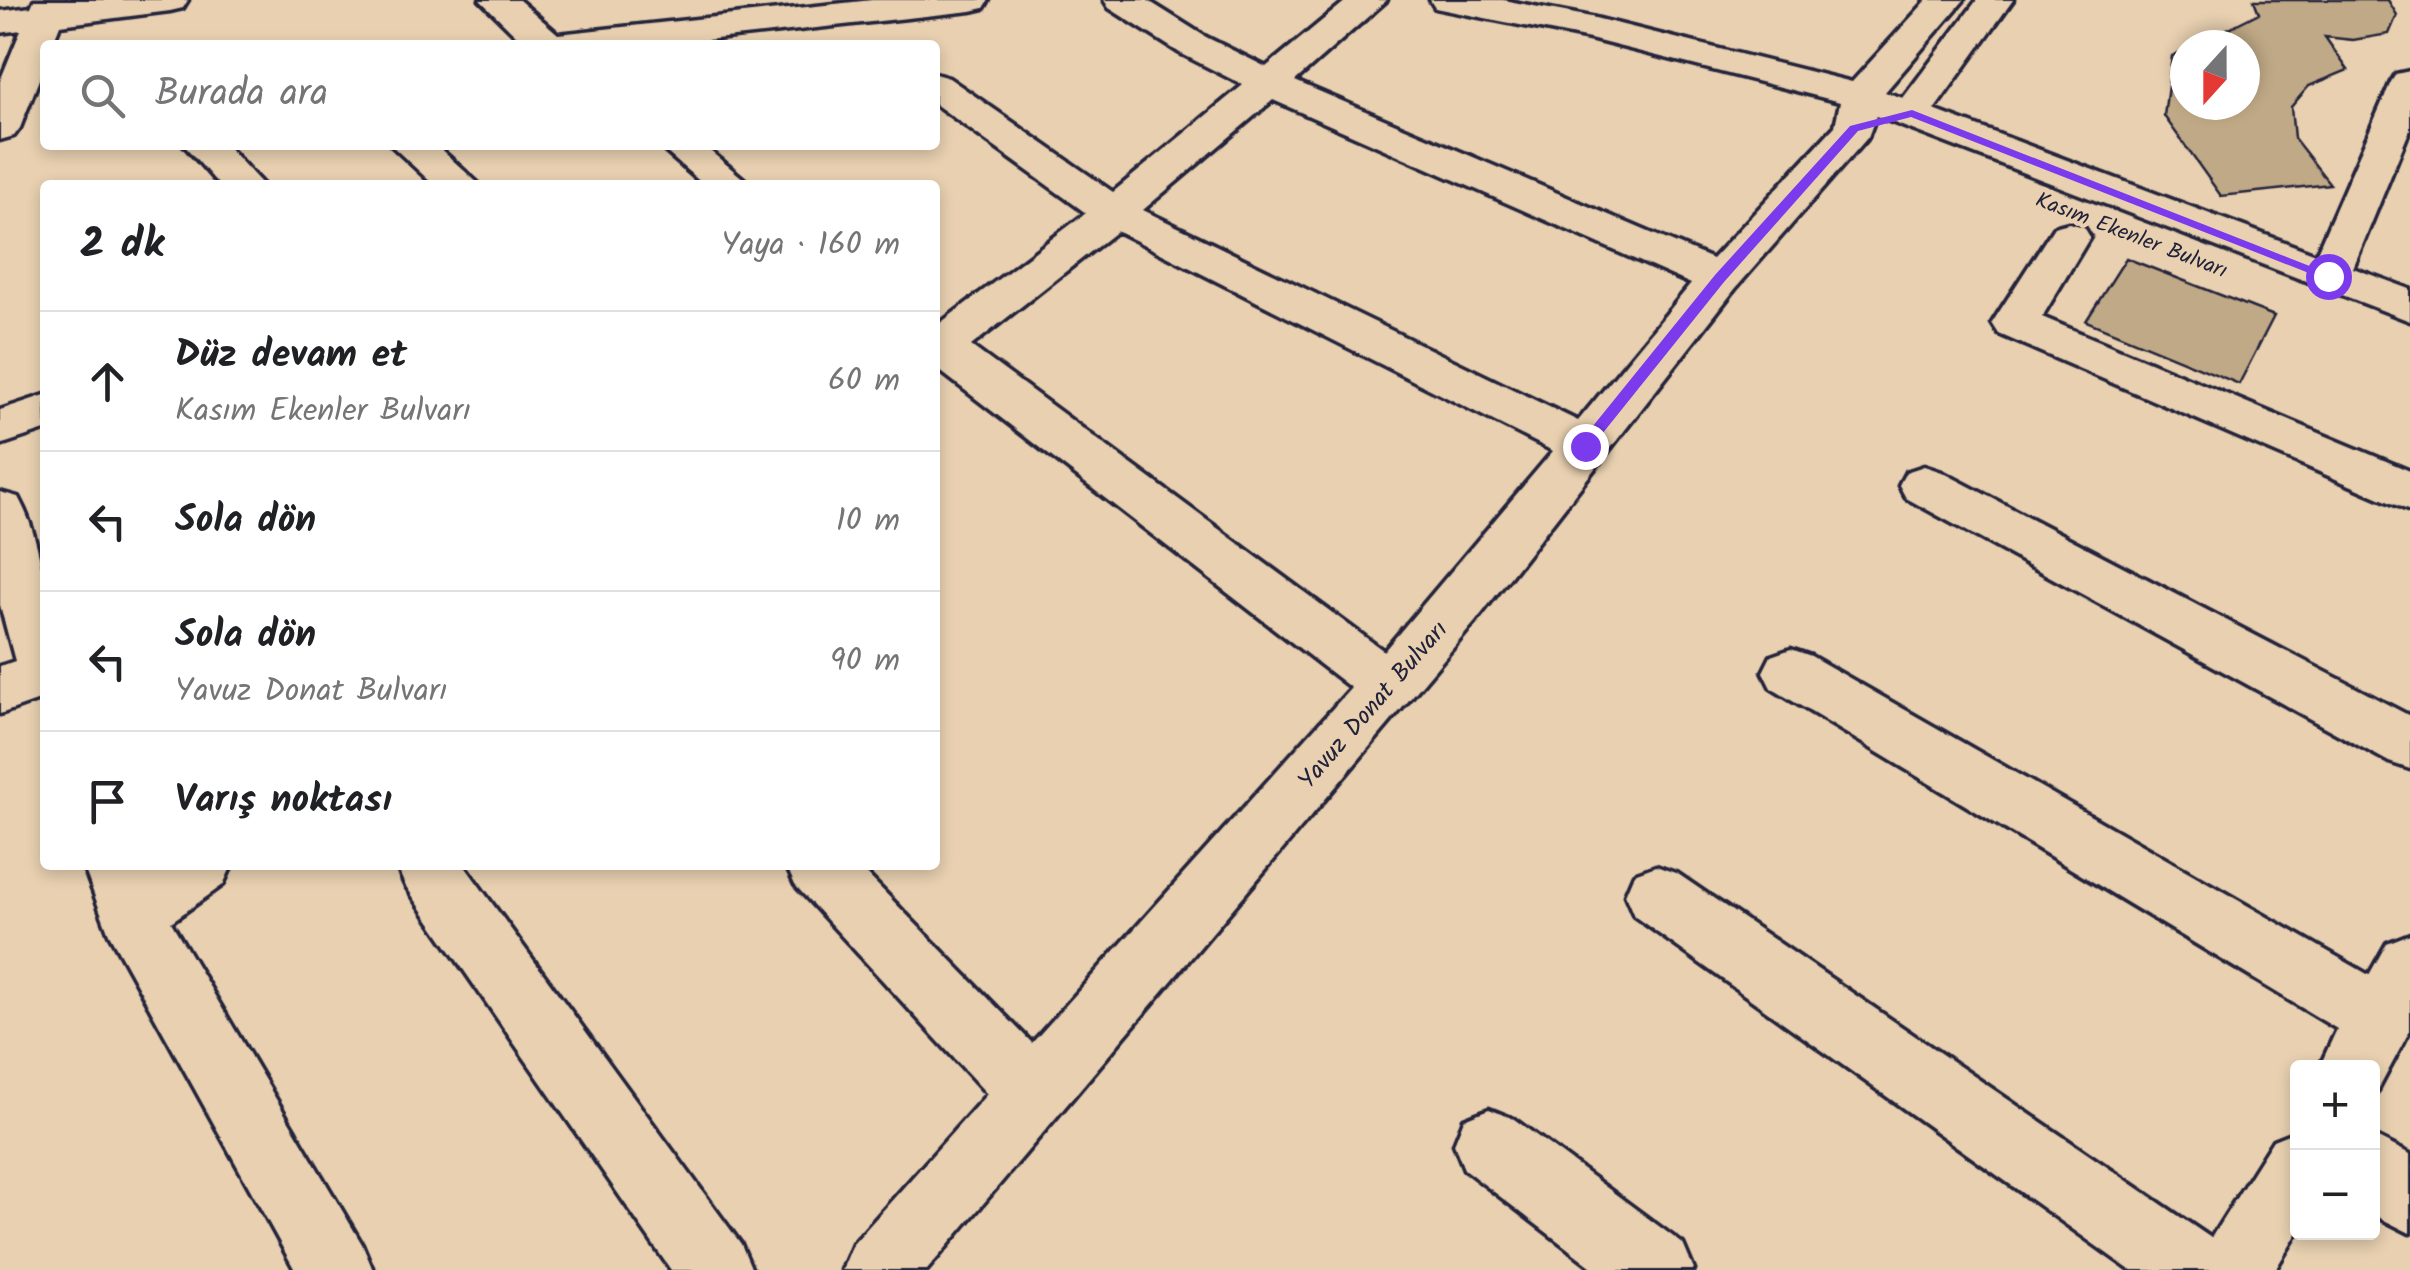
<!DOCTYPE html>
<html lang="tr">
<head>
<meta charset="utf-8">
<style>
	body { margin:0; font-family:Kalam,sans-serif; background:#f2f2f2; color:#202124 }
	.controls { position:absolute; right:30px; bottom:30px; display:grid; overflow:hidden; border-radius:10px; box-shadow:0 5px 15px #0003 }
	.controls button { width:90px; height:90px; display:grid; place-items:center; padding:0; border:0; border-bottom:2px solid #e0e0e0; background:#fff; color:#202124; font:50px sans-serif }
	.compass { position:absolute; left:2170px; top:30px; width:90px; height:90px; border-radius:50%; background:#fff; box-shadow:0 5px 15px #0003; rotate:201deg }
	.stop { position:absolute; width:30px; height:30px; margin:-22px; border:8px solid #7c3aed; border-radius:50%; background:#fff }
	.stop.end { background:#7c3aed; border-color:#fff; box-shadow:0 2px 10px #0008 }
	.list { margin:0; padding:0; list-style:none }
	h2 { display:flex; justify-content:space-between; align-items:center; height:130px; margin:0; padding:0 40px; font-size:42px }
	h2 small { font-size:32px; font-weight:400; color:#757577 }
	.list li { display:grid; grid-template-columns:65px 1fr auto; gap:30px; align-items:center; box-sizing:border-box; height:140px; padding:0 40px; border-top:2px solid #e0e0e0 }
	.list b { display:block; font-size:38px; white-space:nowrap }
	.list p { margin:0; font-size:32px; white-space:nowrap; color:#757577 }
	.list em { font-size:32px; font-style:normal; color:#757577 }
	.icon { flex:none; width:55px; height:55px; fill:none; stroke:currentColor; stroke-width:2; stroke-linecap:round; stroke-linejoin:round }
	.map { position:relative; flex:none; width:2410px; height:1270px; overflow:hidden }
	.search { position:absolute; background:#fff; box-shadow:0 5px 15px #0003; left:40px; top:40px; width:900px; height:110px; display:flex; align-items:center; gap:25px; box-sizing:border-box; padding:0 35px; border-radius:10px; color:#757577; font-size:38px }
	.panel { position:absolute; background:#fff; box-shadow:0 5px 15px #0003; left:40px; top:180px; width:900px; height:690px; border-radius:10px }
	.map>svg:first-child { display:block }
</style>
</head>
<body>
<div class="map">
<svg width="2410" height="1270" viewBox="0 0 2410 1270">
	<rect width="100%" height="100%" fill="#e8d0b0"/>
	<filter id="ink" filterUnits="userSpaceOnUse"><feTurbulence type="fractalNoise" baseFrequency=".01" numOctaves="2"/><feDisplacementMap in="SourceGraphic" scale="20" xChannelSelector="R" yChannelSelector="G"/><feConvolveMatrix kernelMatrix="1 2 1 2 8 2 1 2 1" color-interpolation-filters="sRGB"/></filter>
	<g filter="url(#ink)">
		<path fill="#c0a986" stroke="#22223b" stroke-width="2.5" d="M2254 0H2388L2397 15 2389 34 2353 40 2325 37 2348 70 2309 86 2291 107 2294 138 2330 184 2221 196 2164 116 2172 56 2185 50V105H2245V45H2195L2259 13Z
			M2126 258 2274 316 2239 384 2086 321Z"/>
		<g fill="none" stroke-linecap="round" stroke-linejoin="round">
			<defs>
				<path id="minor" d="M34 0H188L183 8 170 11 60 25 52 45H45V64L20 128 14 136 0 140V81L21 30 0 33V11L31 7Z
					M480 0H519L558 34 872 0H989L984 8 971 11 661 45H526Z
					M1104 0H1147L1206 37 1266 67 1347 0H1387L1295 81 1712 259 1835 126 1840 102 1590 39 1435 8 1430 0H1503L1591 17 1852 82 1927 0H1964L1885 92 1903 98 1977 0H2013L1934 110 2316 254 2391 82 2396 74 2410 71V129L2353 268 2410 289V321L1876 116 1868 137 1735 289 1475 622 927 1270H842L853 1244 987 1094 795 885 786 865H858L1032 1043 1351 688 935 367V327L1086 213 935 104V74L949 78 1113 192 1243 85 1180 53 1109 8ZM1273 100 1691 284 1578 421 1143 210ZM1117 231 1553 451 1384 651 971 346Z
					M184 145H226L263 185H219Z
					M391 145H436L480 185H434Z
					M658 145H703L751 185H704Z
					M2069 223 2084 227 2090 237 2042 317 2410 471V511L1999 334 1992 323 1999 312 2054 227Z
					M45 395V430L0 445V410Z
					M1924 466 1942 472 2410 716V769L2389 762 1906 498 1899 485 1906 472Z
					M0 492 18 497C52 559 45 629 45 698L0 714V666L15 661 0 605Z
					M1791 649 1811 656 2369 975 2387 943 2410 934V1030L2377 1092 2372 1094V1068H2319L2337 1029 1771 688 1763 672 1771 656Z
					M83 865H232L223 885 171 922 362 1244 373 1270H295L109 934Z
					M396 865H464L741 1244 752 1270H671L405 885Z
					M1656 866 1678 874 2211 1238 2273 1140 2298 1130V1232L2275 1270H2130L1634 916 1625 895 1634 874Z
					M1489 1109 1514 1119 1683 1244 1694 1270H1596L1464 1169 1454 1144 1464 1119Z
					M2372 1135 2410 1154V1233L2372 1214Z"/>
			</defs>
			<use href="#minor" stroke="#22223b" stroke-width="7"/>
			<use href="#minor" fill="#e8d0b0" fill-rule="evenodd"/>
		</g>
	</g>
	<path fill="#7c3aed" d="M1912 110 2335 276 2324 279 1911 117 1858 131 1724 282 1590 449H1580V442L1715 275 1850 126Z"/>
	<g text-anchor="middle" stroke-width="9" stroke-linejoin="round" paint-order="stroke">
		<g font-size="22" fill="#22223b" stroke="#e8d0b0">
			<text transform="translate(2132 234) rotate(21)" y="8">Kasım Ekenler Bulvarı</text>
		</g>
		<g font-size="25" fill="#22223b" stroke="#e8d0b0">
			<text transform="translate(1372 704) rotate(-49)" y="9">Yavuz Donat Bulvarı</text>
		</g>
	</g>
</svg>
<div class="controls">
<button>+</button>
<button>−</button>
</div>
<svg class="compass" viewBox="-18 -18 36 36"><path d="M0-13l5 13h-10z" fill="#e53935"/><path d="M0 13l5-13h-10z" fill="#757577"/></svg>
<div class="stop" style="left:2328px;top:276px"></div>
<div class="stop end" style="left:1585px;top:446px"></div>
<div class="search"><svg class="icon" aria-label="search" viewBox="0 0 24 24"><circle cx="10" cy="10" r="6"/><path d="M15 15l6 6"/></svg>Burada ara</div>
<section class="panel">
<h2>2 dk<small>Yaya · 160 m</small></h2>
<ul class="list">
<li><svg class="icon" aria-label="ahead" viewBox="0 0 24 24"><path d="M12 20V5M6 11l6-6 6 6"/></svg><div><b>Düz devam et</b><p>Kasım Ekenler Bulvarı</p></div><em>60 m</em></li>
<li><svg class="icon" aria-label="left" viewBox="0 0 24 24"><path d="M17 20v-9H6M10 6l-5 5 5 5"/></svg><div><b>Sola dön</b></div><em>10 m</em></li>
<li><svg class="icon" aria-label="left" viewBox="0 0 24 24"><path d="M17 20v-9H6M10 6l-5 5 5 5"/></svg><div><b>Sola dön</b><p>Yavuz Donat Bulvarı</p></div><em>90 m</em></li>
<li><svg class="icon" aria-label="arrive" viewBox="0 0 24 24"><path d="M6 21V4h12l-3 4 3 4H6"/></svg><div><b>Varış noktası</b></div></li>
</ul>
</section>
</div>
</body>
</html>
